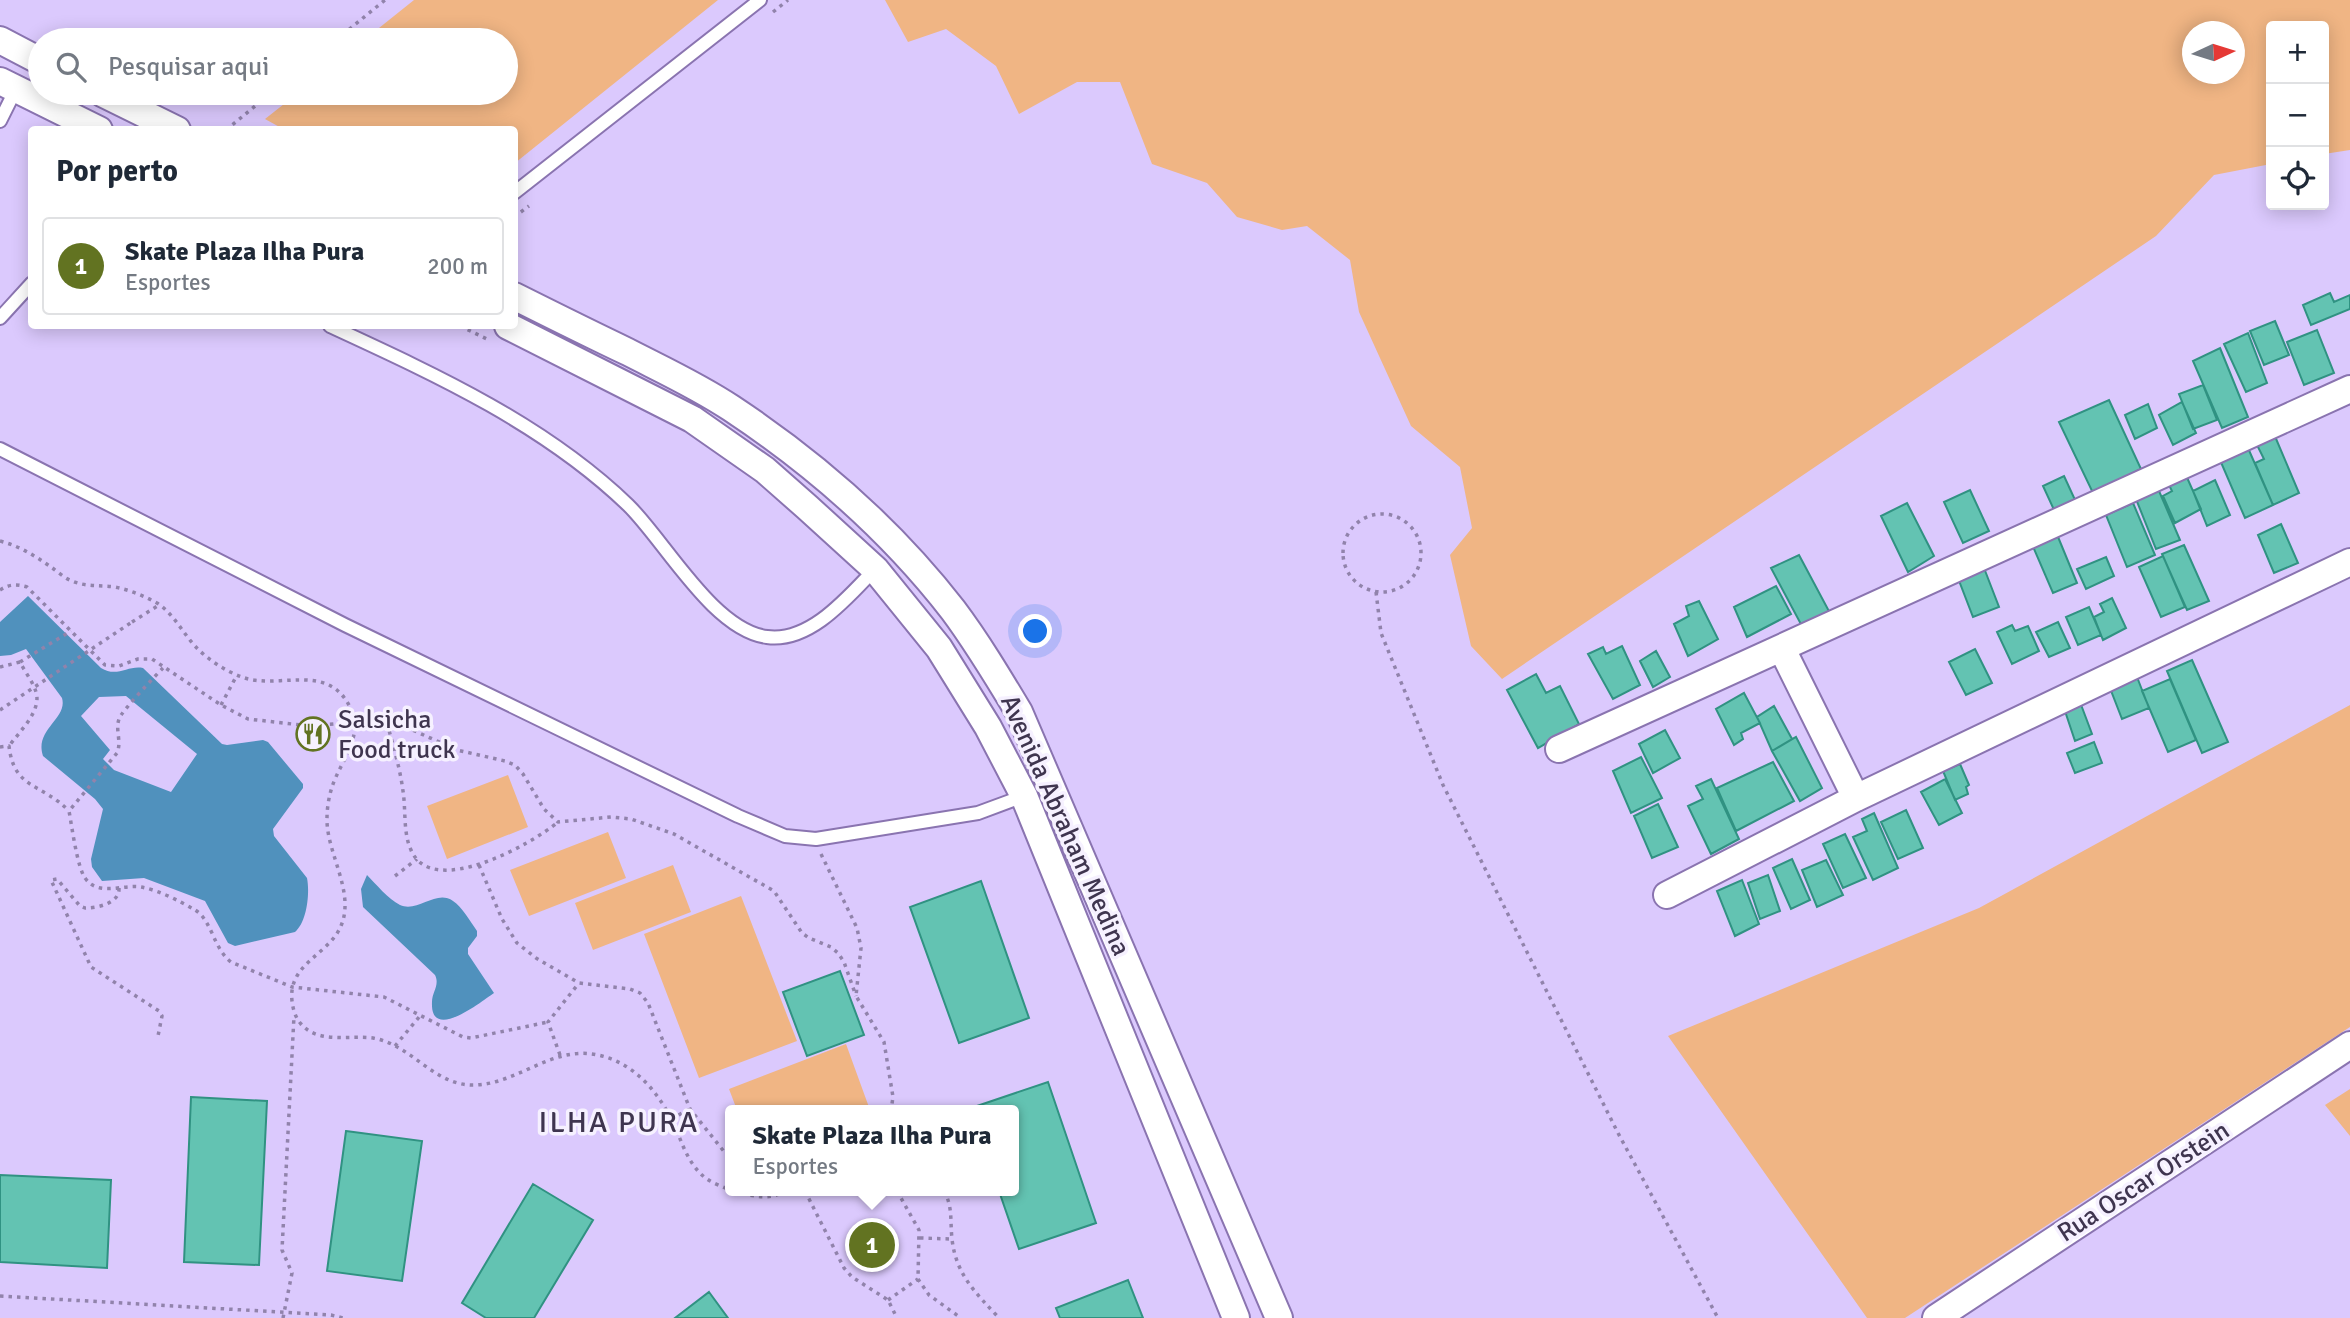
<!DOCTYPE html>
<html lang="pt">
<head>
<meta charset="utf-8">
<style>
	body { margin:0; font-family:Signika,sans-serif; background:#f6f6f7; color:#1f2937 }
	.controls { position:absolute; right:21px; top:21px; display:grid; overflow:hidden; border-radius:7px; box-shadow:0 4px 18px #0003 }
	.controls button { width:63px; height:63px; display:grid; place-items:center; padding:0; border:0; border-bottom:2px solid #e0e1e3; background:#fff; color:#1f2937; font:35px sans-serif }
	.compass { position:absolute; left:2182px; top:21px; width:63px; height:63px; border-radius:50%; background:#fff; box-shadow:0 4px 18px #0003; rotate:86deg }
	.you { position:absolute; left:1036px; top:632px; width:24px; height:24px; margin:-18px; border:5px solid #fff; border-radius:50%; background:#1a73e8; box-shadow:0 0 0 10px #1a73e833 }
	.badge { display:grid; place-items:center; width:46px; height:46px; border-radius:50%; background:#627321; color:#fff; font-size:23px; font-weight:700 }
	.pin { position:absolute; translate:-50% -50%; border:4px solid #fff; box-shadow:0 2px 7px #0006 }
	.popup { position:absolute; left:725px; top:1105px; width:294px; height:91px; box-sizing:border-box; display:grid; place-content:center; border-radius:7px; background:#fff; filter:drop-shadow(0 2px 5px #0005); font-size:23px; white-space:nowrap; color:#747a83 }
	.popup b { font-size:26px; color:#1f2937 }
	.popup::after { content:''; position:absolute; left:50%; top:100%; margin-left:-14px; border:14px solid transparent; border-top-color:#fff }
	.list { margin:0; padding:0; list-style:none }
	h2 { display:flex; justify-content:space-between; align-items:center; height:91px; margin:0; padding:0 28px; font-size:30px }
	h2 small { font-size:23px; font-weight:400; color:#747a83 }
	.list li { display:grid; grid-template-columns:46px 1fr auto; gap:21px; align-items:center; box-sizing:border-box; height:98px; margin:0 14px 14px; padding:0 14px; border:2px solid #e0e1e3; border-radius:7px }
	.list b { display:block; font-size:26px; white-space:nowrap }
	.list p { margin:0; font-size:23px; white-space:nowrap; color:#747a83 }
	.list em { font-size:23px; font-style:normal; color:#747a83 }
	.icon { flex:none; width:38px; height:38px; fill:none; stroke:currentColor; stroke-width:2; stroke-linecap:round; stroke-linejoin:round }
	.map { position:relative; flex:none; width:2350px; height:1318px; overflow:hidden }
	.search { position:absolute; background:#fff; box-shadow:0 4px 18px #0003; left:28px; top:28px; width:490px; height:77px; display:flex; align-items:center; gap:18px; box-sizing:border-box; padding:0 24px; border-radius:38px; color:#747a83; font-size:26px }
	.panel { position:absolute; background:#fff; box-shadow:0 4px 18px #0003; left:28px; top:126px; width:490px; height:203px; border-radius:7px }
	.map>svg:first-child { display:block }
</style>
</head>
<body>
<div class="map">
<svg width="2350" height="1318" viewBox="0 0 2350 1318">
	<rect width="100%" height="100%" fill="#dbc9fd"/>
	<path fill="#f0b584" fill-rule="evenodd" d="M414 0H718L515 163 514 130H285L265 119 298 93H506V40H364Z
		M885 0H2350V150L2324 154V26H2271V164L2214 175 2156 236 1502 679 1471 646 1450 555 1472 528 1460 467 1411 426 1359 312 1350 260 1307 226 1282 230 1237 217 1207 183 1152 164 1120 82H1077L1019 114 996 66 946 29 908 42ZM2192 32H2234V74H2192Z
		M2350 705V1027L1905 1318H1867L1668 1036 1979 908Z
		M508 775 528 827 447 859 427 806Z
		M608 832 626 878 529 916 510 870Z
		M673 865 691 912 593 950 575 903Z
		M741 896 797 1041 699 1078 644 934Z
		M846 1044 870 1110H737L729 1089Z
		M2350 1089V1136L2325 1105Z"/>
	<path fill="#5091bd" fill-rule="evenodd" d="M28 596 101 668C117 678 128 665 143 668L222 744 227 745 263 740 268 742 303 784V788L273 829 274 836 307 878C310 893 307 922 295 932L235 946 228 943 205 901 144 878 102 881 92 867 91 859 103 809 95 799 43 756C34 729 68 719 62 698L26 649 11 655 0 656V622ZM126 696 197 754 171 792 114 770 103 759 110 750 81 716 99 697Z
		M367 875C376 884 388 899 400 905 418 913 436 889 453 901 462 907 470 921 477 931V936L468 948V954L494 993C482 1001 430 1043 432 1002 432 992 440 985 435 975L363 907 361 889Z"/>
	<path fill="#63c3b2" stroke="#309282" stroke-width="2" d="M2330 293 2334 302 2350 295V309L2311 325 2303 305Z
		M2275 321 2289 355 2264 365 2250 331Z
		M2317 330 2334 373 2304 385 2287 342Z
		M2248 333 2267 383 2246 392 2224 344Z
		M2220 348 2248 417 2222 428 2193 361Z
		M2203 385 2217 420 2193 429 2179 394Z
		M2109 400 2141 469 2093 493 2059 422Z
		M2182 402 2196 433 2173 445 2159 415Z
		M2148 404 2157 428 2135 439 2125 415Z
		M2274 434 2299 493 2273 505 2255 463 2264 459 2256 443Z
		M2248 448 2273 505 2245 518 2220 460Z
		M2185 473 2201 509 2175 523 2163 496 2172 491 2167 481Z
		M2064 476 2076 502 2055 512 2043 486Z
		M2215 480 2230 515 2207 526 2193 491Z
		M2156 484 2180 540 2156 549 2134 494Z
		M1970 490 1989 531 1963 543 1944 502Z
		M1907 503 1934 556 1908 572 1881 516Z
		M2133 503 2155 555 2127 567 2106 515Z
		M2281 524 2298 563 2274 573 2258 535Z
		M2056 532 2077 583 2053 593 2031 542Z
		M2184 545 2209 601 2187 610 2162 554Z
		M1799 555 1831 615 1803 628 1771 568Z
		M2163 556 2185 607 2161 617 2139 567Z
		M2106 557 2114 576 2086 589 2077 569Z
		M1984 568 1999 607 1973 617 1958 578Z
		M1776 586 1791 614 1747 637 1734 607Z
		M2112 598 2126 628 2103 640 2094 617 2104 612 2100 604Z
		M1699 601 1718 639 1688 656 1674 624 1689 616 1686 606Z
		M2089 607 2101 635 2078 645 2066 617Z
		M2058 622 2070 648 2049 657 2036 632Z
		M2012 625 2015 631 2028 626 2039 651 2012 664 1997 632Z
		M1622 646 1640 685 1613 699 1588 654 1603 647 1606 654Z
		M1975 649 1992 683 1966 695 1949 662Z
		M1656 651 1670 677 1653 687 1640 661Z
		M2192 660 2228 742 2202 753 2167 671Z
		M1536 674 1546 693 1560 686 1579 724 1538 748 1507 690Z
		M2137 677 2149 708 2122 719 2110 688Z
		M2170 679 2196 740 2168 752 2142 691Z
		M1744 693 1760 723 1741 733 1743 739 1734 745 1716 709Z
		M2080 702 2092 734 2075 741 2064 708Z
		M1774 706 1792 739 1772 751 1757 717Z
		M1665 730 1680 758 1653 773 1639 744Z
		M1796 737 1822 788 1800 801 1772 751Z
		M2094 742 2102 763 2075 773 2067 753Z
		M1641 757 1662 798 1631 813 1613 771Z
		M1773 762 1794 801 1736 831 1717 788Z
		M1960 764 1969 785 1966 787 1968 794 1955 800 1943 771Z
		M1711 779 1739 839 1711 854 1688 806 1703 799 1696 786Z
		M1945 779 1962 813 1939 825 1921 792Z
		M1658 804 1678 847 1652 858 1634 816Z
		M1906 810 1923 848 1898 859 1881 822Z
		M1874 813 1898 868 1873 880 1853 837 1867 831 1862 819Z
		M1845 834 1866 878 1843 888 1823 844Z
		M1792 859 1810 900 1791 909 1773 868Z
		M1826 860 1843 895 1817 907 1802 870Z
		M1768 875 1780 911 1760 919 1748 883Z
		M1742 880 1759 924 1735 936 1717 891Z
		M981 881 1029 1018 959 1043 910 907Z
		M840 971 864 1035 807 1056 783 992Z
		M1048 1082 1096 1223 1019 1249 999 1191H1014V1110H971V1108Z
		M191 1097 267 1101 259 1265 184 1262Z
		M346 1131 422 1141 402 1281 327 1271Z
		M0 1175 111 1180 107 1268 0 1262Z
		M533 1184 593 1220 534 1318H486L462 1303Z
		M1128 1280 1143 1318H1060L1056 1308Z
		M709 1292 728 1318H675Z"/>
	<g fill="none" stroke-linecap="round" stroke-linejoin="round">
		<defs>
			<path id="service" d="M0 121 16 89
				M514 193 760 0
				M0 318 32 283
				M330 326C434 374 544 424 628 505 665 541 713 630 767 637 810 643 848 597 875 569
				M0 449 345 625 738 816 785 836 816 839 978 813 1024 796"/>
			<path id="minor" d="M0 40 40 61
				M0 81 99 130
				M102 93 177 130
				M514 296C552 315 590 334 628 352 663 370 698 386 731 408 814 463 891 530 953 610 977 642 998 677 1019 712L1279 1318
				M508 326 692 419 765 470 807 507 875 569 939 648 988 727 1024 796 1236 1318
				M1782 649 1856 798
				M1559 749 2350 389
				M1667 895 1856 798 2350 562
				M1936 1318 2350 1045"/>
		</defs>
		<use href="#service" stroke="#8a74b0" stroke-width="16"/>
		<use href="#minor" stroke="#8a74b0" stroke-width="30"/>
		<path stroke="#9183ab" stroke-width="3.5" stroke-dasharray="3.5 5" stroke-linecap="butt" d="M773 12 788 0
			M336 40 385 0
			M226 130 271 93
			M514 217 529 206
			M460 326 489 340
			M1343 553a39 39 0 1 1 78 0a39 39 0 1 1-78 0Z
			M0 541C19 546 34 555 51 567 57 571 64 578 72 581 86 587 100 585 115 587 130 590 144 596 157 603 174 614 182 632 195 646 207 659 225 671 242 677 279 691 328 660 351 709 364 737 340 762 332 787 329 796 327 808 327 818 326 854 358 895 339 930 325 956 288 965 292 1001 293 1009 295 1017 301 1024 318 1044 350 1035 373 1038 413 1045 434 1087 476 1085 519 1083 553 1045 598 1055 632 1062 656 1089 672 1120 681 1139 686 1160 702 1175 709 1182 721 1186 730 1190
			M0 590C9 584 17 584 27 587L105 665 119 666 138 659H152L221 705 248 719 310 726 355 722 397 723 457 750 505 761 515 765 523 774 544 809 558 822 611 817 631 819 674 834 774 891 802 933 809 938 831 947 838 953 844 962 856 996
			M1376 592 1381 633 1443 785 1618 1133 1718 1318
			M132 622 159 605
			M20 662 71 631
			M0 667 20 662C25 672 33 682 36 692 42 711 19 732 9 746
			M163 668C156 675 120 713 119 719 115 731 122 741 117 753L69 811C72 827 77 866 85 878 98 897 123 884 141 887 158 890 180 901 195 910 212 920 213 948 231 962L292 987 384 997 463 1037 471 1038 548 1022
			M221 705 237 675
			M387 723C393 745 400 768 403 791 406 810 403 833 411 850 432 900 532 844 558 822
			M0 747 9 746C14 790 42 783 69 811
			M821 854 857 928 861 948 856 996 884 1042 893 1097 891 1110
			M479 865 502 919 517 943 536 958 579 983 630 989 640 993 648 1003 690 1109 730 1159
			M395 876 417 859
			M119 888C120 903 98 908 85 908L80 906 57 879 51 880 91 967 159 1011 162 1016 158 1036
			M395 1046 420 1016
			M560 1055 548 1022 579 983
			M671 1119 690 1109
			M734 1191C753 1196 768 1201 786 1191
			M805 1191 844 1268 852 1277 888 1300 897 1318
			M897 1191 919 1230 918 1279 929 1295 961 1318
			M944 1191C953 1207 950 1221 952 1239 956 1275 976 1293 999 1318
			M920 1238 952 1239
			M0 1296 331 1315 343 1318
			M888 1300 918 1279
			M283 1318 292 1273 282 1250 294 1016"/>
		<use href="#service" stroke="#fff" stroke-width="12"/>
		<use href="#minor" stroke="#fff" stroke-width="26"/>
		<path stroke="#9183ab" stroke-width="3.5" stroke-dasharray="3.5 5" stroke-linecap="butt" d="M0 710 132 622"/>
	</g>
	<defs>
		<symbol id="restaurant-ring" viewBox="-11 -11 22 22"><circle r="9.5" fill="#f6f1ff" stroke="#627321" stroke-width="1.5"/><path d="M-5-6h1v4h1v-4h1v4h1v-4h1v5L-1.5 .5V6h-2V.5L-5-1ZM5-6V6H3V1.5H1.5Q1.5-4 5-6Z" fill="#627321"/></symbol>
	</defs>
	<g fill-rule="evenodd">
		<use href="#restaurant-ring" x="294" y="715" width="38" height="38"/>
	</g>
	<g text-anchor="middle" stroke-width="7" stroke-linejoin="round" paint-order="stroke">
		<g font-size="26" fill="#3f354f" stroke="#f6f1ff" text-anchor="start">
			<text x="338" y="728">Salsicha<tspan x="338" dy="30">Food truck</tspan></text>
		</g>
		<g font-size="26" fill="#3f354f" stroke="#f6f1ff">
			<text transform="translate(1066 825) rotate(66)" y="9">Avenida Abraham Medina</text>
			<text transform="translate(2143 1181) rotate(-33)" y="9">Rua Oscar Orstein</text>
		</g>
		<g font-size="30" letter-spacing="2" fill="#3f354f" stroke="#f6f1ff">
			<text x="619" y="1132">ILHA PURA</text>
		</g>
	</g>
</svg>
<div class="controls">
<button>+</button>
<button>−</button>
<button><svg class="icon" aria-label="locate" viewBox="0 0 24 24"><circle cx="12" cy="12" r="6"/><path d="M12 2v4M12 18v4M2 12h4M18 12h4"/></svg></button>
</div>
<svg class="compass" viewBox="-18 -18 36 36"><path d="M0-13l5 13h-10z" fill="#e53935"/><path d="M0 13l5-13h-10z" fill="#747a83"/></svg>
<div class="you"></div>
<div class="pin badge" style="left:872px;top:1245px">1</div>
<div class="popup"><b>Skate Plaza Ilha Pura</b>Esportes</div>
<div class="search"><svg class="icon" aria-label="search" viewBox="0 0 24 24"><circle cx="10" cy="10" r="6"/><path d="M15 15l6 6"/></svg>Pesquisar aqui</div>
<section class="panel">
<h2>Por perto<small></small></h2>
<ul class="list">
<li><span class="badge">1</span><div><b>Skate Plaza Ilha Pura</b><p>Esportes</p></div><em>200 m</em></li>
</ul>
</section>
</div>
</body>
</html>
